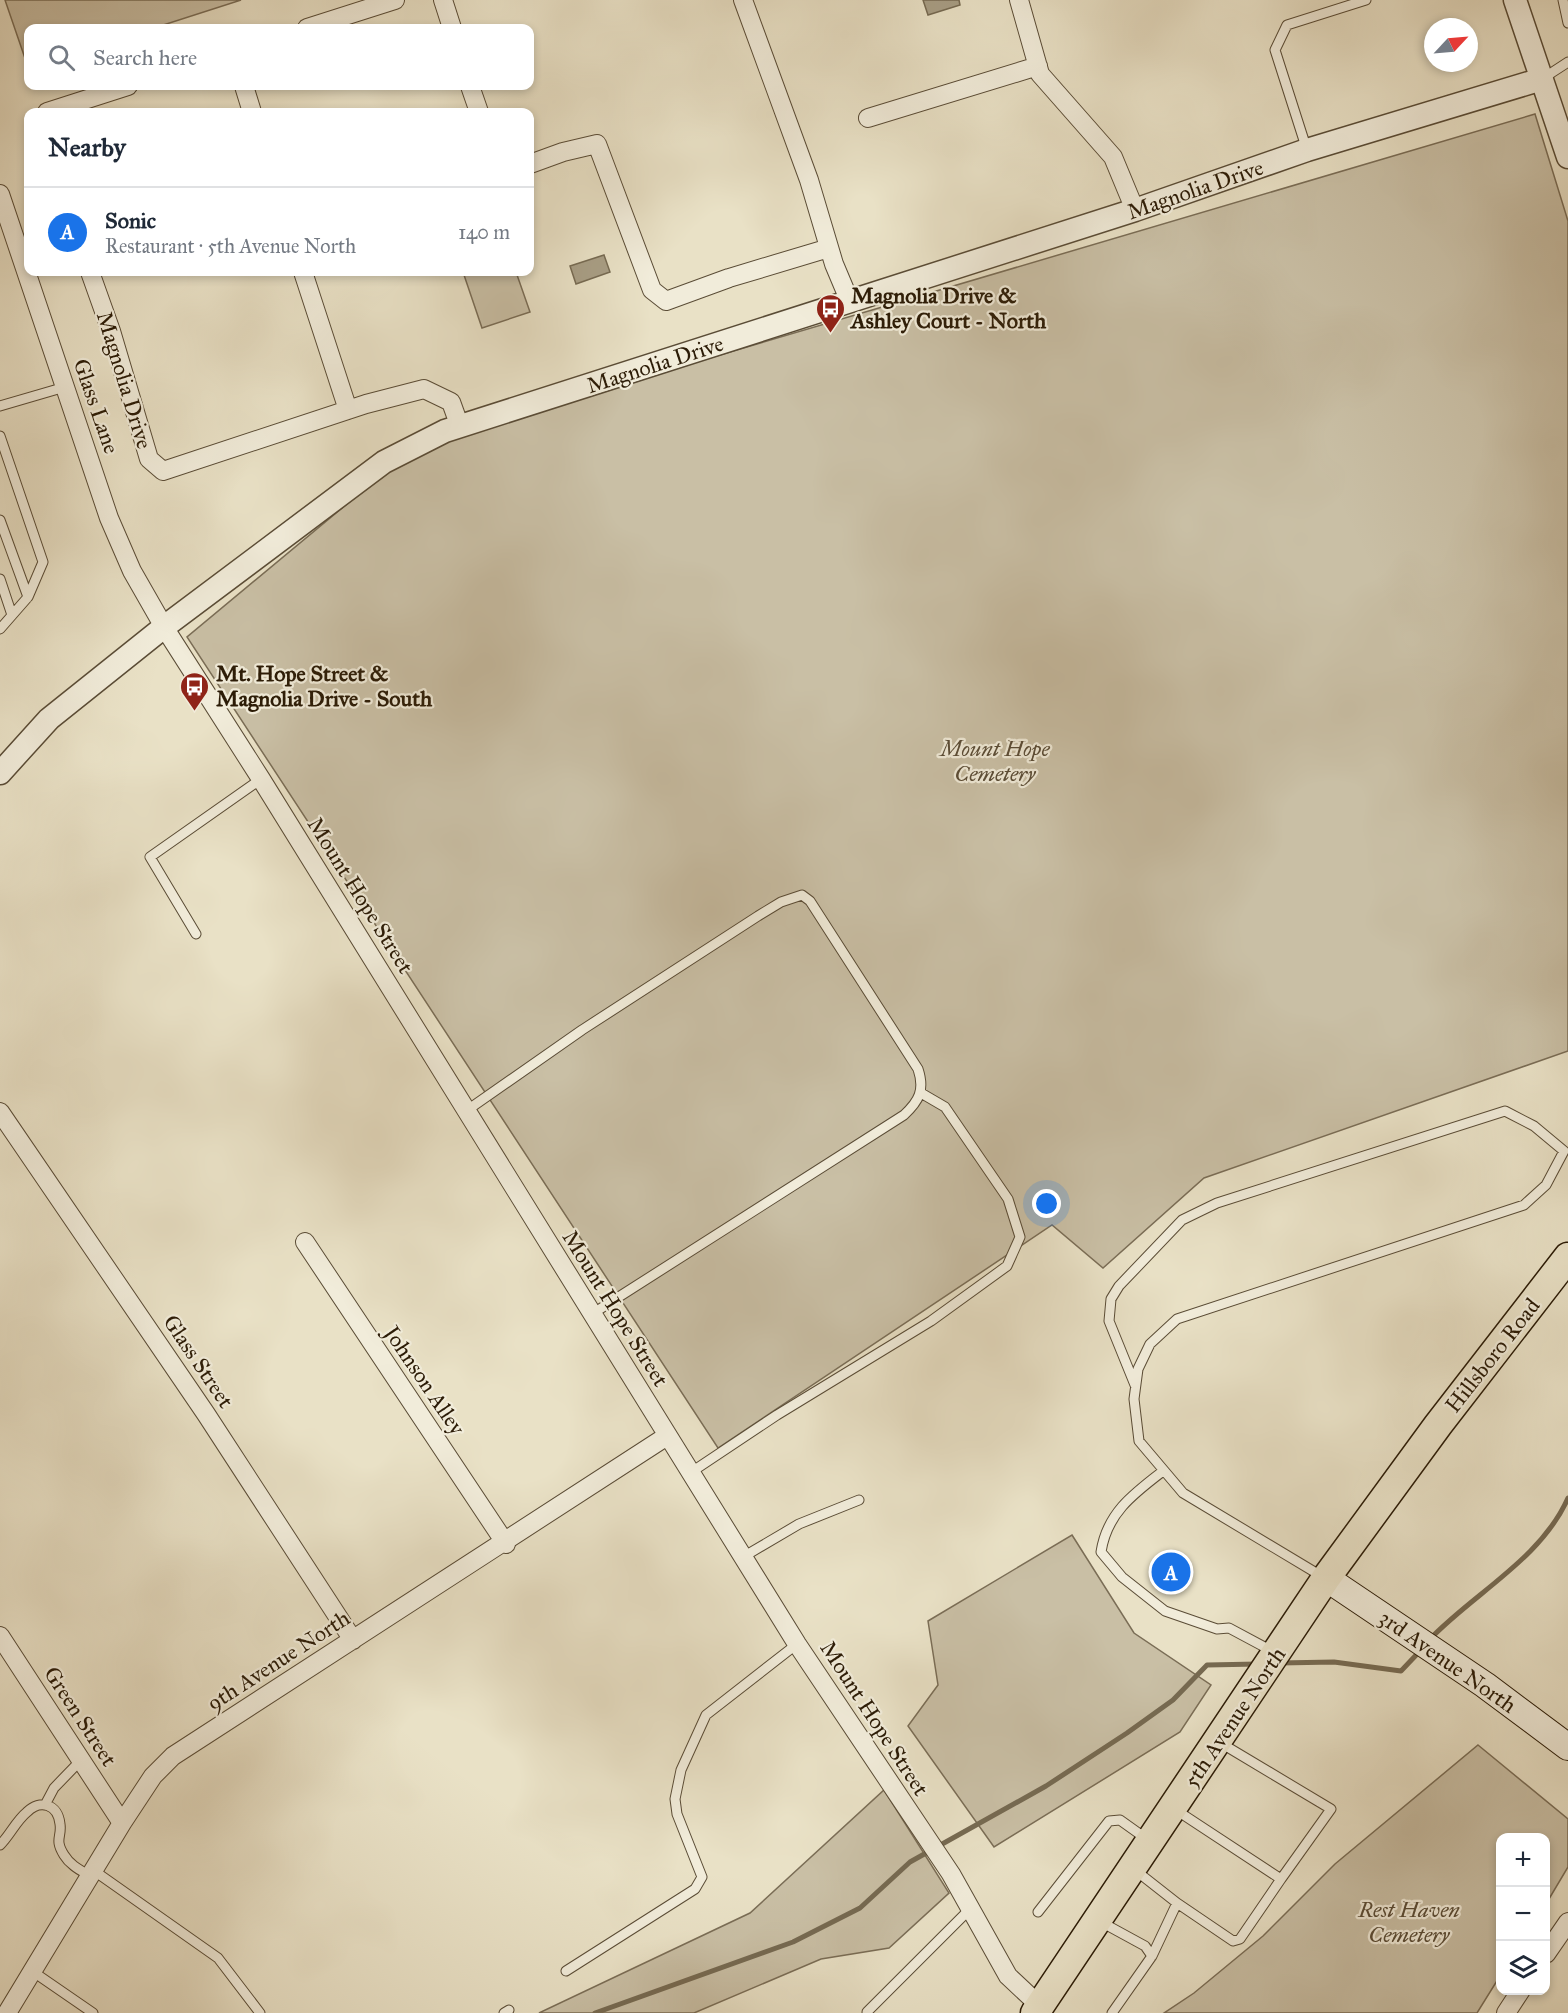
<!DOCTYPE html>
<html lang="en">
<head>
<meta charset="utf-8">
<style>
	body { margin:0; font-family:"IM FELL Great Primer",serif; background:#f6f6f7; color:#1f2937 }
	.controls { position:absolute; right:18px; bottom:18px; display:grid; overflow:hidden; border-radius:12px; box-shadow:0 3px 9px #0003 }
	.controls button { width:54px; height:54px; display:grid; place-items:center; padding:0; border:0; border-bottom:2px solid #e0e1e3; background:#fff; color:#1f2937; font:30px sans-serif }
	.compass { position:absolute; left:1424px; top:18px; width:54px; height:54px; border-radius:50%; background:#fff; box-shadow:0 3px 9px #0003; rotate:64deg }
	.you { position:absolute; left:1047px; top:1204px; width:21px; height:21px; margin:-15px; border:4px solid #fff; border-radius:50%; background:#1a73e8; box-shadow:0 0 0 9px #1a73e833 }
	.badge { display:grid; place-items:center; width:39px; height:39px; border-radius:50%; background:#1a73e8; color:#fff; font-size:20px; font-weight:700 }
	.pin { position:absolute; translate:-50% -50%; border:3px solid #fff; box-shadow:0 2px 6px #0006 }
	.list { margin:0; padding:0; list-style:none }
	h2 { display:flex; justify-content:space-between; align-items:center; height:78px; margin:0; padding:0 24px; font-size:26px }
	h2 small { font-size:20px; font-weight:400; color:#747a83 }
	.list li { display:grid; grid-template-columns:39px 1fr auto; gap:18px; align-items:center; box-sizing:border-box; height:90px; padding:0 24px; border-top:2px solid #e0e1e3 }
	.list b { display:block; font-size:22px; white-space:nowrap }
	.list p { margin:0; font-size:20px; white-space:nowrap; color:#747a83 }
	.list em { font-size:20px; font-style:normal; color:#747a83 }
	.icon { flex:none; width:33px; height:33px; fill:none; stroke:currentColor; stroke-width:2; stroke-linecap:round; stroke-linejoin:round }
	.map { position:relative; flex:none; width:1568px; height:2013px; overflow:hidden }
	.search { position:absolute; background:#fff; box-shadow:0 3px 9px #0003; left:24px; top:24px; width:510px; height:66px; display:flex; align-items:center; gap:15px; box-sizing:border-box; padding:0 21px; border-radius:12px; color:#747a83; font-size:22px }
	.panel { position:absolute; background:#fff; box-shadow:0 3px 9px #0003; left:24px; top:108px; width:510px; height:168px; border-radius:12px }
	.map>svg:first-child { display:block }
</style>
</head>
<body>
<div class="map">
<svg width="1568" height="2013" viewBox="0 0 1568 2013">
	<rect width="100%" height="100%" fill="#e9e1c6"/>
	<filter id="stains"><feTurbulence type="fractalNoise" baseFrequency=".00333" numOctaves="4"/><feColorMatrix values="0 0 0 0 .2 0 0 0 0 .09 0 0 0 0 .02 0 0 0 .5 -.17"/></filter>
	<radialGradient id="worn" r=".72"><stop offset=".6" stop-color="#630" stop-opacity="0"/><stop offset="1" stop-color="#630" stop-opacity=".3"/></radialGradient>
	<path fill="#c9bfa5" stroke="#7a6d56" stroke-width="1.5" d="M5 0H241L154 28H28V67Z
		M1535 114 1568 221V1051L1204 1178 1103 1268 1052 1225 718 1448 187 637 419 444Z
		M463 272H516L530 312 482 328Z
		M1072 1535 1134 1633 1211 1685 1180 1732 994 1847 908 1726 938 1685 928 1621Z
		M1478 1745 1568 1819V1867L1546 1904V1838H1500V1976L1477 2013H1164L1194 1993 1263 1936 1335 1864Z
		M884 1790 949 1893 889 1948 821 1959 694 2013H539L750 1913Z"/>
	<path fill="#a89e85" stroke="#766a52" stroke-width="1.5" d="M923 0H959L960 5 928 15Z
		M604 255 610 272 576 284 570 266Z"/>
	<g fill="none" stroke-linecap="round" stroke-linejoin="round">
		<path stroke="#766a52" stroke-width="5" d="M1430 1639C1474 1593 1541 1559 1568 1498
			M1280 1663 1334 1662 1401 1671 1420 1651
			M595 2013 793 1942 860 1908 910 1862 1046 1786 1127 1733 1173 1700 1207 1665 1258 1664"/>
		<defs>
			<path id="service" d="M1563 0 1568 23
				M1542 79 1568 62
				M1307 150 1275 50 1287 25 1366 0
				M0 406 65 387
				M0 436 43 562 28 597
				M0 520 28 597 0 629
				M0 579 12 615
				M196 934 150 857 261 779
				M466 1111 582 1030 758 916 781 902 802 895 810 901 918 1069C925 1090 919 1101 904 1115L592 1314
				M1135 1385 1109 1321 1111 1299 1119 1286 1182 1220 1217 1203 1505 1111 1534 1126 1564 1151 1546 1185 1524 1205 1177 1319 1150 1344 1138 1369 1134 1399 1139 1441 1183 1493 1323 1577
				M1163 1471C1133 1494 1107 1513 1101 1552L1122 1577 1165 1611 1217 1629 1229 1628 1272 1651
				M690 1473 777 1415 931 1321 1007 1266 1020 1237 1008 1199 945 1107 921 1093
				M743 1557 799 1524 859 1500
				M1219 1742 1331 1809 1281 1879
				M46 1803 54 1788 81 1760
				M1176 1810 1281 1879 1240 1939 1233 1941 1177 1903
				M0 1845C10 1835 16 1821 27 1812 40 1799 58 1804 60 1824 62 1837 54 1839 64 1855 70 1865 80 1870 90 1876
				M93 1870 218 1958 260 2013
				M1135 1870 1177 1903 1152 1956
				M1038 1912 1109 1821 1120 1820 1148 1840
				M1101 1922 1145 1946 1152 1956 1112 2013
				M32 1971 93 2013
				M566 1971 695 1889 702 1877 677 1814 675 1799 681 1770 706 1715 797 1644
				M867 2012 969 1910
				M504 2013 509 2010"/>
			<path id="minor" d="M443 0 452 28
				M743 0 809 180 834 264 850 302
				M1019 0 1040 74 1113 157 1135 210
				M307 28 395 0
				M244 86 252 112
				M470 86 479 112
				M47 112 128 86
				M868 118 1038 66
				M530 164 563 152 597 144 652 290 666 301 729 278 829 248
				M0 194 109 518 132 571 164 627 261 779 797 1644 951 1874 1008 1976 1039 2005
				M90 272 111 331 149 459 163 471 366 404 424 389 451 402 460 427
				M303 272 348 410
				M0 1112 206 1414 353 1640
				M305 1242 506 1544
				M0 1636 122 1823
				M1546 1954 1568 1922
				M7 2013 122 1823 153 1776 173 1756 667 1436
				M1506 2013 1521 1990"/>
			<path id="tertiary" d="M1515 0 1568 157
				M0 773 49 719 164 627 384 462 445 431 1135 210 1307 150 1542 79"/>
			<path id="secondary" d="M1326 1578 1485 1685 1568 1747"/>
			<path id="primary" d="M1035 2013 1326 1578 1438 1425 1568 1257"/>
		</defs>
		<use href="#service" stroke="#5a4c36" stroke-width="11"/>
		<use href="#minor" stroke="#5a4c36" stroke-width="20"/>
		<use href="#tertiary" stroke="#5a4c36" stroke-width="25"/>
		<use href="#secondary" stroke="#2b1b06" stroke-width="28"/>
		<use href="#primary" stroke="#2b1b06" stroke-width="31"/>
		<use href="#service" stroke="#f1ecda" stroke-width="9"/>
		<use href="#minor" stroke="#f1ecda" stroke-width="18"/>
		<use href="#tertiary" stroke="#f1ecda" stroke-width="22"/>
		<use href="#secondary" stroke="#f1ecda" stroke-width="26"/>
		<use href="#primary" stroke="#e9e1c6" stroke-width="28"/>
	</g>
	<defs>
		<symbol id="bus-pin" viewBox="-11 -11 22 30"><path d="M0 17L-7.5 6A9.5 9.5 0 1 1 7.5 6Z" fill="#8f2418" stroke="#f1ecda"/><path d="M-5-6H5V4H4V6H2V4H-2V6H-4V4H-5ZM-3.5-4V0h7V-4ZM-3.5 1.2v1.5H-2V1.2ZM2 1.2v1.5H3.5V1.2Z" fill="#fff"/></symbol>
	</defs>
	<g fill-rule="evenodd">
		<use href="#bus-pin" x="814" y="292" width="33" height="45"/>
		<use href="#bus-pin" x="178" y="670" width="33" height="45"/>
	</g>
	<g text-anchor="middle" stroke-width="4.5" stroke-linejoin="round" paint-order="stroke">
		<g font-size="22" fill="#2b1b06" stroke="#f1ecda">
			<text transform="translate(1195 189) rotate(-19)" y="8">Magnolia Drive</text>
			<text transform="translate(655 364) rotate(-18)" y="8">Magnolia Drive</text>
			<text transform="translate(125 380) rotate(73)" y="8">Magnolia Drive</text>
			<text transform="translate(97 406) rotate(71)" y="8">Glass Lane</text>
			<text transform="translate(361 895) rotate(58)" y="8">Mount Hope Street</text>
			<text transform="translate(616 1308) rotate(58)" y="8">Mount Hope Street</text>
			<text transform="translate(1492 1355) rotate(-52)" y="8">Hillsboro Road</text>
			<text transform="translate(199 1361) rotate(56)" y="8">Glass Street</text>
			<text transform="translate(425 1380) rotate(56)" y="8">Johnson Alley</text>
			<text transform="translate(278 1660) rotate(-33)" y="8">9th Avenue North</text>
			<text transform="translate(1448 1661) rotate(35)" y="8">3rd Avenue North</text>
			<text transform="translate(81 1716) rotate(57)" y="8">Green Street</text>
			<text transform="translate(1234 1717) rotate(-56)" y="8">5th Avenue North</text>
			<text transform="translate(875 1718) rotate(57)" y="8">Mount Hope Street</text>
		</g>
		<g font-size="22" font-weight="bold" fill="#2b1b06" stroke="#f1ecda" text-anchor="start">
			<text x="851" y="303">Magnolia Drive &amp;<tspan x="851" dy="25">Ashley Court - North</tspan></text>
			<text x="216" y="681">Mt. Hope Street &amp;<tspan x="216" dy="25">Magnolia Drive - South</tspan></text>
		</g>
		<g font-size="22" font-style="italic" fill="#5a4c36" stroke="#f1ecda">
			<text x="995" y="756">Mount Hope<tspan x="995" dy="25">Cemetery</tspan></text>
			<text x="1409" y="1917">Rest Haven<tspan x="1409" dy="25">Cemetery</tspan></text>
		</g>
	</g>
	<rect width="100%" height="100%" filter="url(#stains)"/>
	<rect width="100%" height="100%" fill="url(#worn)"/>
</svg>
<div class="controls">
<button>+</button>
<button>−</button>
<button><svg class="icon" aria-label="layers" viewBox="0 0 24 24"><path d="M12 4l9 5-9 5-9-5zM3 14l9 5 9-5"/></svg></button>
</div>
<svg class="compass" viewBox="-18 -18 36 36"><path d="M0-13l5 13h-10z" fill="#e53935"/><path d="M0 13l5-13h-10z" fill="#747a83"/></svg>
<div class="you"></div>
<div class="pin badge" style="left:1171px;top:1572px">A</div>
<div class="search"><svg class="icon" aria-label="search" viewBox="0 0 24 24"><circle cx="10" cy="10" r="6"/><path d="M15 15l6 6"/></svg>Search here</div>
<section class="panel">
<h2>Nearby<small></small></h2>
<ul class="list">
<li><span class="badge">A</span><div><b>Sonic</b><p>Restaurant · 5th Avenue North</p></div><em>140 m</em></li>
</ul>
</section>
</div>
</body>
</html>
